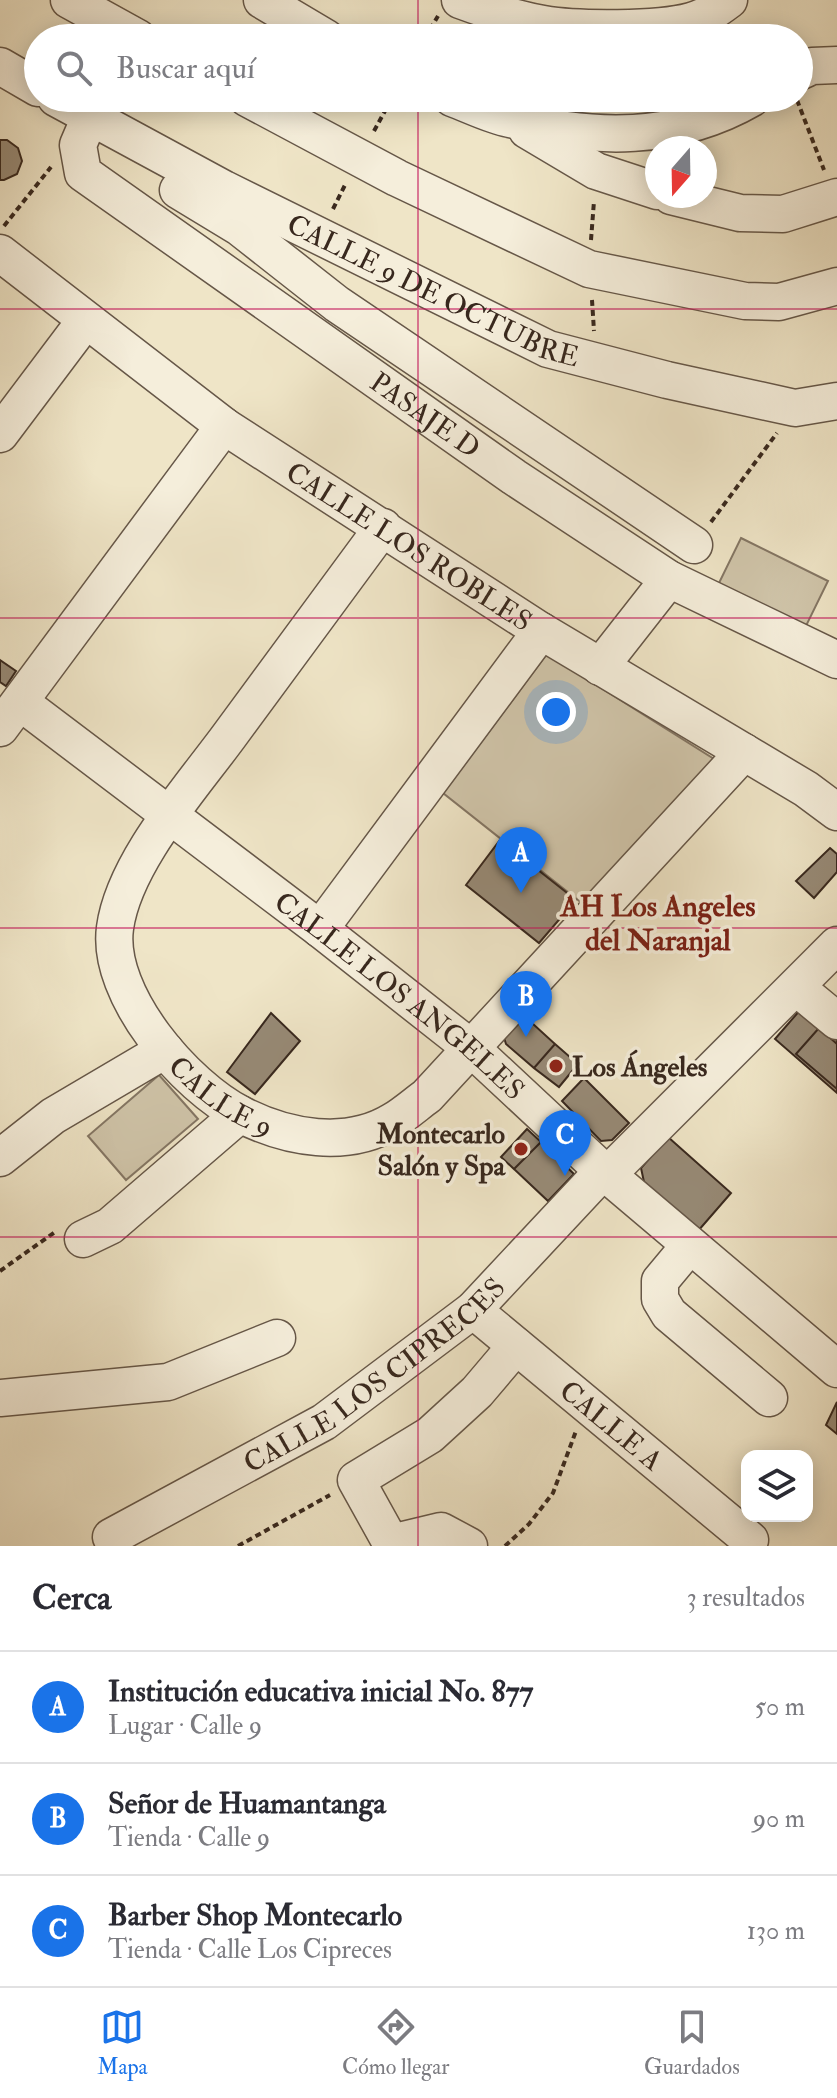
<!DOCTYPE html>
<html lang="es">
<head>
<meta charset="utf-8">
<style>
	body { margin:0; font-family:"IM FELL Double Pica",serif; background:#f7f7f7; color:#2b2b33 }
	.controls { position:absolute; right:24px; bottom:24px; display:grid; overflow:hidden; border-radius:16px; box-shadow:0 4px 20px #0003 }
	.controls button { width:72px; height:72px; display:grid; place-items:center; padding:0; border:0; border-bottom:2px solid #e1e1e2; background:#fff; color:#2b2b33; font:40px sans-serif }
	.compass { position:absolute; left:645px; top:136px; width:72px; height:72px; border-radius:50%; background:#fff; box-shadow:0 4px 20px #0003; rotate:200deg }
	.you { position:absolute; left:556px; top:712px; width:28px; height:28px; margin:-20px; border:6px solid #fff; border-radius:50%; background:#1a73e8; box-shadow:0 0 0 12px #1a73e833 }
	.badge { display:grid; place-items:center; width:52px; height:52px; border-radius:50%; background:#1a73e8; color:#fff; font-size:26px; font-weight:700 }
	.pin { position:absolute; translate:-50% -66px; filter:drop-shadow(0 2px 4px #0008) }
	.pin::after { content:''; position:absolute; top:42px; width:28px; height:24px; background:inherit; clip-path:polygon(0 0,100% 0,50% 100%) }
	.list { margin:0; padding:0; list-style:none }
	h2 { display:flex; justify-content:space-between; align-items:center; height:104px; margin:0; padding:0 32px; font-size:34px }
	h2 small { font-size:26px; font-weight:400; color:#7c7c81 }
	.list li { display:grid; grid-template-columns:52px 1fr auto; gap:24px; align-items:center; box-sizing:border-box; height:112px; padding:0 32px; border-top:2px solid #e1e1e2 }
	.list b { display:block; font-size:30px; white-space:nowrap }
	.list p { margin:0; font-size:26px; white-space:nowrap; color:#7c7c81 }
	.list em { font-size:26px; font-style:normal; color:#7c7c81 }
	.icon { flex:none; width:44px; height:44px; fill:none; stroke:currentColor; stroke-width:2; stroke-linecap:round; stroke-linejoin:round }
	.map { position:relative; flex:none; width:837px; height:1546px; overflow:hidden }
	.search { position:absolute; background:#fff; box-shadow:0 4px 20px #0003; left:24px; right:24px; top:24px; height:88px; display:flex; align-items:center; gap:20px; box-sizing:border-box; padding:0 28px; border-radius:44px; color:#7c7c81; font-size:30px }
	.sheet { height:440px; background:#fff }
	nav { display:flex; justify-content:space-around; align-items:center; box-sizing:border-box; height:112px; border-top:2px solid #e1e1e2; background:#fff; font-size:22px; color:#7c7c81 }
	nav a { display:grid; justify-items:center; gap:4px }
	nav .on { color:#1a73e8 }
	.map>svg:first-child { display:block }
</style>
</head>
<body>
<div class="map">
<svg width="837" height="1546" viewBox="0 0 837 1546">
	<rect width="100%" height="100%" fill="#efe5c7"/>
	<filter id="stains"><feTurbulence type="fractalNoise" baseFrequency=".0025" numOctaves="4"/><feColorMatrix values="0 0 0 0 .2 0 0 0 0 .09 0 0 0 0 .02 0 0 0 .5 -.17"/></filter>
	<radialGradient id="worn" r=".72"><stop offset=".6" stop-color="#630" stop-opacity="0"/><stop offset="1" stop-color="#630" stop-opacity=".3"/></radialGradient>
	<path fill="#d0c5aa" stroke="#847664" stroke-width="2" d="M741 538 828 581 804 630 717 587Z
		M547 654 714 759 583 904 443 793Z
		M159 1075 198 1119 126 1180 88 1136Z"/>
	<path fill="#978a76" stroke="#38281e" stroke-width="2" d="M0 140H7L18 148 22 161 17 174 4 180H0Z
		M0 660 16 671 6 686 0 682Z
		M500 840 576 900 539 943 466 885Z
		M830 848 837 854V872L814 898 796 881Z
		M801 1009 837 1040V1093L775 1039Z
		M271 1013 300 1041 255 1094 227 1072Z
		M521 1013 555 1044 534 1068 506 1044 502 1031Z
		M819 1028 837 1044V1089L796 1054Z
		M555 1044 578 1064 559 1087 534 1068Z
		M584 1078 629 1123 612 1140 601 1141 562 1101Z
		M527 1129 541 1142 514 1169 501 1157Z
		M668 1137 731 1193 698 1231 644 1182 641 1168Z
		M541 1142 574 1174 548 1201 514 1169Z
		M837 1402V1434L826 1425Z"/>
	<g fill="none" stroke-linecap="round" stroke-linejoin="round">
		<defs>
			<g id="minor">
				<path d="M69 0 138 38"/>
				<path d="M262 0 326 38"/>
				<path d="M460 0C487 10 515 19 543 24 577 30 659 30 691 21 706 17 717 9 729 0"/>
				<path d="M0 66 38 88"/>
				<path d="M799 72 812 66 837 65"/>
				<path id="s1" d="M56 98 224 189 548 349 667 380 795 408 837 401"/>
				<path d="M247 98 397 178 589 269 745 301 779 302 837 286"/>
				<path d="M452 98C471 105 490 115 510 119 594 140 676 142 752 98"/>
				<path id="s2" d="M90 117 78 145 83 173 514 477 669 579 837 660"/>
				<path d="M527 130 596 171 657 191"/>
				<path d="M178 190 239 227 337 304 694 545"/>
				<path d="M671 196 740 213 783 214 837 197"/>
				<path id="s3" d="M0 253 224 426 541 631 806 789 837 812"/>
				<path d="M0 434 85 321"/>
				<path id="s4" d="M383 527C333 595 282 664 232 732 193 786 124 861 115 928 106 995 185 1086 242 1115 287 1138 347 1149 393 1121 405 1114 416 1104 427 1096L744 752"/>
				<path d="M600 667 669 579"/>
				<path id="s5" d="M20 702 320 929 471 1048 603 1171 837 1369"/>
				<path d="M0 728 224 426"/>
				<path d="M320 929 541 631"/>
				<path d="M796 987 837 1021"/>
				<path d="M0 1158 53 1116 165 1050"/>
				<path d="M607 1175 837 945"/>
				<path d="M83 1239 110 1226 240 1114"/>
				<path d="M690 1245 660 1281V1299L669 1314 769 1398"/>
				<path id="s6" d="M473 1310 750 1540"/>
				<path d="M0 1398 168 1382 277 1338"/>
				<path id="s7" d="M111 1537 324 1422 473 1310 603 1171"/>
				<path d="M469 1546 441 1531 391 1543 356 1480 430 1435 477 1392 516 1346"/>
			</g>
		</defs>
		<use href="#minor" stroke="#665748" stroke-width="39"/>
		<path stroke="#38281e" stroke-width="4" stroke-dasharray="6 4" stroke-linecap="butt" d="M425 38 438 16
			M797 100 824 170
			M374 131 392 98
			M333 209 345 185
			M4 226 51 167
			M591 240 594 201
			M592 300 594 331
			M711 522 777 433
			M0 1271 55 1232
			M238 1546 330 1495
			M505 1546 529 1524 553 1493 576 1431"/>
		<use href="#minor" stroke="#f5eedb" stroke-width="36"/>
	</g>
	<path fill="none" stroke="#c2185b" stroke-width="2" stroke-opacity="0.55" d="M418 0V38M418 98V1546M0 309H837M0 618H837M0 928H837M0 1237H837"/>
	<g fill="#8f2418" stroke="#f5eedb" stroke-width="3">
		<circle cx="556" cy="1066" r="8"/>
		<circle cx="521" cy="1149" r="8"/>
	</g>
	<g text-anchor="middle" stroke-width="7" stroke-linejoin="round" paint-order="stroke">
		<g font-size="28" fill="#38281e" stroke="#f5eedb">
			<text dy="10" stroke="none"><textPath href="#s1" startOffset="424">CALLE 9 DE OCTUBRE</textPath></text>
			<text dy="10" stroke="none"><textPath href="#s2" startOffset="478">PASAJE D</textPath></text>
			<text dy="10" stroke="none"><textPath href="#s3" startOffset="504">CALLE LOS ROBLES</textPath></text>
			<text dy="10" stroke="none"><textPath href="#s5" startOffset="480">CALLE LOS ANGELES</textPath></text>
			<text dy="10" stroke="none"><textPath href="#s4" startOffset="694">CALLE 9</textPath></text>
			<text dy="10" stroke="none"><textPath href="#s7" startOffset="310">CALLE LOS CIPRECES</textPath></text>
			<text dy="10" stroke="none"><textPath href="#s6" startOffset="180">CALLE A</textPath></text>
		</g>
		<g font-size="28" font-weight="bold" fill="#38281e" stroke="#f5eedb" text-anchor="start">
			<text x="572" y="1076">Los Ángeles</text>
			<text x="505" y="1143" text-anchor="end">Montecarlo<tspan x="505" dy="32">Salón y Spa</tspan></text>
		</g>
		<g font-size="30" font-weight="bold" fill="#7a1f14" stroke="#f5eedb">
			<text x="658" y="916">AH Los Angeles<tspan x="658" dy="34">del Naranjal</tspan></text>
		</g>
	</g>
	<rect width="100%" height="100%" filter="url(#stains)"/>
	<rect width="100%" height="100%" fill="url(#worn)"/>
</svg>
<div class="controls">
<button><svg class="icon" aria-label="layers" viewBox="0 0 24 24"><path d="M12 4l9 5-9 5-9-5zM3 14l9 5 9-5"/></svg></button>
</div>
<svg class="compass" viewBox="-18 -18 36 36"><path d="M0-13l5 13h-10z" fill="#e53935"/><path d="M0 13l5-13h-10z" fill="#7c7c81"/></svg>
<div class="you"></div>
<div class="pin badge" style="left:521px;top:893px">A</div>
<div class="pin badge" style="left:526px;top:1037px">B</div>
<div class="pin badge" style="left:565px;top:1176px">C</div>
<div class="search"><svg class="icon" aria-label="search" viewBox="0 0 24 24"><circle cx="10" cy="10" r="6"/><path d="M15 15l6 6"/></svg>Buscar aquí</div>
</div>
<section class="sheet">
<h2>Cerca<small>3 resultados</small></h2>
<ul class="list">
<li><span class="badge">A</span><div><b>Institución educativa inicial No. 877</b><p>Lugar · Calle 9</p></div><em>50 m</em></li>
<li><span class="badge">B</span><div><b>Señor de Huamantanga</b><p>Tienda · Calle 9</p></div><em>90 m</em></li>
<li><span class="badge">C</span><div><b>Barber Shop Montecarlo</b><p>Tienda · Calle Los Cipreces</p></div><em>130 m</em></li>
</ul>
</section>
<nav>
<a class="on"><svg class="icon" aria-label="map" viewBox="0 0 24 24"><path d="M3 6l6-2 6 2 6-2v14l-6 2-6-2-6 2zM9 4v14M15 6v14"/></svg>Mapa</a>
<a><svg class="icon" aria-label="directions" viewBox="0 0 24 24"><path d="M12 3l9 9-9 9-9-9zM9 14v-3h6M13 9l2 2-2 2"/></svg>Cómo llegar</a>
<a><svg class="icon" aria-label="saved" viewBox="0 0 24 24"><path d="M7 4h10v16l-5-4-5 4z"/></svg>Guardados</a>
</nav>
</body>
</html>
